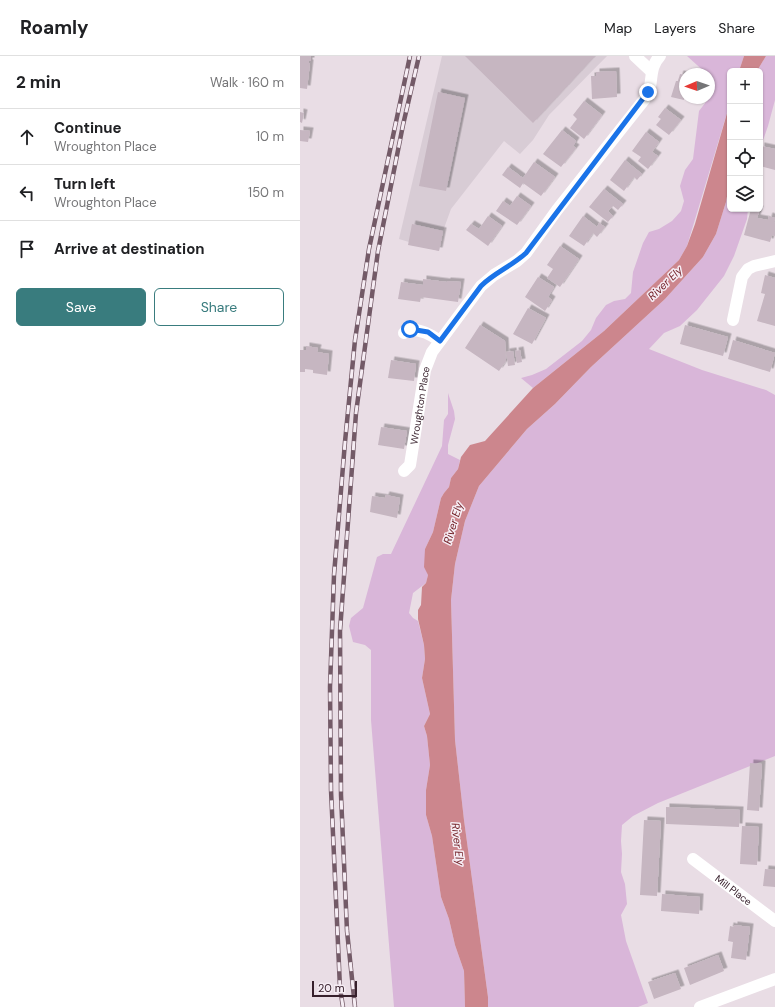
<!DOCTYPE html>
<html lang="en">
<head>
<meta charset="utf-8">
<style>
	body { margin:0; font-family:"DM Sans",sans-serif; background:#f2f2f2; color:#202124 }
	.controls { position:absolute; right:12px; top:12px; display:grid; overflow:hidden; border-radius:6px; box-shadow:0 1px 3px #0004 }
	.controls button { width:36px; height:36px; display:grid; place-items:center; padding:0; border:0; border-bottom:1px solid #e0e0e0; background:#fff; color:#202124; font:20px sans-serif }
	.compass { position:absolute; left:379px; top:12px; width:36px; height:36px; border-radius:50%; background:#fff; box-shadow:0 1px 3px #0004; rotate:268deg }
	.scale { position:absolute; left:12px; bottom:10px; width:45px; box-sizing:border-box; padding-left:4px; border:2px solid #37202c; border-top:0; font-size:11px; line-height:14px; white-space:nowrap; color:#37202c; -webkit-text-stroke:3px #f6edf4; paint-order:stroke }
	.stop { position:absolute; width:12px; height:12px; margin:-9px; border:3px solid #1a73e8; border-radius:50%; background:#fff }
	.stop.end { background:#1a73e8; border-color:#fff; box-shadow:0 1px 4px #0008 }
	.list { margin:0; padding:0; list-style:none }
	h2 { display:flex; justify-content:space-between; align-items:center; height:52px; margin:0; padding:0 16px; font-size:17px }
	h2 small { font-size:13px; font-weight:400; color:#757577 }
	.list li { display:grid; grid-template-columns:26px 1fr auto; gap:12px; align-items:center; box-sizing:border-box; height:56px; padding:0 16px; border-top:1px solid #e0e0e0 }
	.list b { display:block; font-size:15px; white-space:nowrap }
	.list p { margin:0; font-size:13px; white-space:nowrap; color:#757577 }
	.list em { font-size:13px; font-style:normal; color:#757577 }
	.actions { display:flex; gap:8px; padding:12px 16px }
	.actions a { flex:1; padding:9px 0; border:1px solid #397c7e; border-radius:6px; text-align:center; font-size:14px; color:#397c7e }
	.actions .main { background:#397c7e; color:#fff }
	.icon { flex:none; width:22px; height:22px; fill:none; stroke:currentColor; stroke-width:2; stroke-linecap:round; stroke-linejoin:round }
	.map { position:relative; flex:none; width:475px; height:951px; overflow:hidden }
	header { display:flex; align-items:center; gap:24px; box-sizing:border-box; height:56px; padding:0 20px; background:#fff; border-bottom:1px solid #e0e0e0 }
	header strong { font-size:19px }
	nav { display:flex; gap:22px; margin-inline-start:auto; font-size:14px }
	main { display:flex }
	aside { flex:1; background:#fff }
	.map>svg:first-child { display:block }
</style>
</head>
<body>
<header>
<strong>Roamly</strong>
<nav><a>Map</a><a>Layers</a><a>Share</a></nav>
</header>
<main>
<aside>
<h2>2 min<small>Walk · 160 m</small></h2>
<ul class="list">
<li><svg class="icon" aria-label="ahead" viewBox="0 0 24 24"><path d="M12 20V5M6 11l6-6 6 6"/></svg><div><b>Continue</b><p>Wroughton Place</p></div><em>10 m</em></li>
<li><svg class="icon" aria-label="left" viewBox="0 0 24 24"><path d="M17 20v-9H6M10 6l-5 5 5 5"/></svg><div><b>Turn left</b><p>Wroughton Place</p></div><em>150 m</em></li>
<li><svg class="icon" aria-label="arrive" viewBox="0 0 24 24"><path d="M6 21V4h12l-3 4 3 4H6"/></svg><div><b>Arrive at destination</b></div></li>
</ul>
<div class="actions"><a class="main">Save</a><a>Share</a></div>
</aside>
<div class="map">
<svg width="475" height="951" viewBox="0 0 475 951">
	<defs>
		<filter id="shadow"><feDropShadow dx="3.5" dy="-3.5" stdDeviation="0" flood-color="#0004"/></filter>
	</defs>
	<rect width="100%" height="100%" fill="#e9dde5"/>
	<path fill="#d8ccd5" d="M142 0H307L249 59 233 84 220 98 204 85 151 153 143 175 139 195 99 183Z"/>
	<path fill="#d9b6d9" d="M387 0H444L439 15H430V47L387 190 379 204 304 275 233 332 221 322 232 319 246 313 282 285 291 274 296 262 306 249 314 245 325 243 331 237 333 216 343 187 349 176 359 173 372 165 381 155 384 145 380 130 385 114 393 103 399 55 409 42 414 25 409 20V18H407Z
		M466 0H475V44L468 70 460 93V15H457Z
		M430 124V153H448L447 163 434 200 424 220 397 254 380 270 364 277 349 293 402 314 466 334 475 339V700L358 747 333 760 322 769 321 785 322 798 321 816 325 828 327 848 321 859 326 885 348 947 338 951H188V941L164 764 155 684 151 544 155 508 165 465 179 430 227 373 255 348 291 311 365 243 403 201 416 178 426 146Z
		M148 337 154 355 155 363 148 389V398L160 404 158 413 151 422 149 431 144 437 141 442 133 476 125 493 128 519 126 527 113 537 109 557 113 562 118 565 124 589 125 603 122 622 130 658 124 670 127 680 130 709 126 734V759L132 780 141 841 149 863 155 889 164 915 165 951H94L71 664V594L65 589 53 586 49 570 51 562 63 552 77 501 83 498H91L142 390 144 364 148 358Z"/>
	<path fill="#cc868d" d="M444 0H466L457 15H439Z
		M430 47V124L426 146 416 178 403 201 365 243 291 311 255 348 227 373 179 430 165 465 155 508 151 544 155 684 164 764 188 941V951H165L164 915 155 889 149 863 141 841 132 780 126 759V734L130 709 127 680 124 670 130 658 122 622 125 603 124 589 118 563V554L121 549 122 531 126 527 128 519 124 511 125 493 133 476 141 442 144 437 149 431 151 422 158 413 161 401 170 389 185 385 233 332 304 275 379 204 387 190 395 168Z"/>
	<path fill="#c6b6c1" filter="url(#shadow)" d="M0 0H11V5H9V7H10L7 33 0 32Z
		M165 0H295L233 67Z
		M316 15 317 41 292 43 291 20H296V16Z
		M380 18 385 19 384 44 371 41 376 25H378Z
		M138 36 165 42 146 135 119 130Z
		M284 45 302 59 284 83 270 72 277 63 273 59Z
		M365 52 381 64 369 79 356 69 361 63 358 61Z
		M0 56 4 57 2 67 0 66Z
		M0 74 10 75 8 86 0 85Z
		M262 74 276 85 273 90 276 92 261 111 243 98Z
		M346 76 359 86 352 96 358 100 348 113 338 105 341 101 332 95Z
		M461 90 475 93V114L460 110Z
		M325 104 342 118 337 124 334 121 324 135 310 124Z
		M234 106 255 121 241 140 223 127 220 132 202 119 208 111 223 122Z
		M304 133 323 148 318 154 313 150 308 155 313 160 308 166 289 151Z
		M217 140 231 150 217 169 196 155 203 145 210 150Z
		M451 153H460L457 162 468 164 469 160 475 162 474 166 475 167V180L472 179 470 186 444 179Z
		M188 160 202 170 188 190 166 174 171 168 179 173Z
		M283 160 297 171 299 167 305 171 297 181 293 177 284 190 269 180Z
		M112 168 143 175 139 195 108 189Z
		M260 190 279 203 260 231 247 222 253 213 247 209Z
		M465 219 475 222V270L457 265 465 238 461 237Z
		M238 221 254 231 248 241 252 244 245 255 225 241Z
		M123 223 147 226V225L161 226 158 246 121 241 120 246 98 243 101 226 123 229Z
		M228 252 246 262 232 288 213 278Z
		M180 269 205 285 206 305 199 315 165 292Z
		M385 269 428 281 423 300 380 288Z
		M433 284 475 297 470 316 428 303Z
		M6 290 18 292 17 296 29 298 27 319 13 317V314L5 313V316H0V294H6Z
		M220 294 222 306 217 307 215 295Z
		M213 295 215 309 208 310 206 296Z
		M91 304 116 308 114 325 88 322Z
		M81 371 107 375 104 393 78 389Z
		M86 439 100 442 97 462 70 456 72 440 85 442Z
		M450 707 462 708 459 755 447 754Z
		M366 751 440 754 439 771 366 768Z
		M344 764 361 765 357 840 340 839Z
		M442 770 459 771 457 809 440 808Z
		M465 813 475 814V831L463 830Z
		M362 838 400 841 399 858 361 855Z
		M434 869 450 871 446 904 431 902 433 886 428 885 430 870 434 871Z
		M418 899 424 915 390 929 384 912Z
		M375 917 381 933 354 943 348 926Z"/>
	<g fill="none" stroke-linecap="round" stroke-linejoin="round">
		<g stroke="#fff" stroke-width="12">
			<path d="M335 0 351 15"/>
			<path d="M433 264 442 221 448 213 454 210 475 205"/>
			<path d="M104 277 109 273C124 275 128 277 140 285"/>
			<path id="s1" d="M104 415 110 409 125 314 132 296 181 230 194 219 217 205 226 197 257 154 344 44C346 40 349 36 350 31 352 20 351 9 360 0"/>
			<path id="s2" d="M393 803 475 865"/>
			<path d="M400 951 475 923"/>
		</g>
		<defs>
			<path id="rail" d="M43 951 40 932 31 734 30 631 34 519 45 386 55 284 69 193 110 0
				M55 951 47 875 41 739 40 575 56 357 78 195 103 69 119 0"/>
		</defs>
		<use href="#rail" stroke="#735a67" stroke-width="4.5"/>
		<use href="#rail" stroke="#f6edf4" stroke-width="3" stroke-dasharray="9" stroke-linecap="butt"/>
	</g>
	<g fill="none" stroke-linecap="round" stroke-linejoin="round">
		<path stroke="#1a73e8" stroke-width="5" d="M110 273 128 276 140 285 181 230C194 217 212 210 226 197L348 36"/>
	</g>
	<g text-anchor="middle" stroke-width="3" stroke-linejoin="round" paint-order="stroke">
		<g font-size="10" fill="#37202c" stroke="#f6edf4">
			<text dy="4" stroke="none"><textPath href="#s1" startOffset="69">Wroughton Place</textPath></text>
			<text dy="4" stroke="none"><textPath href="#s2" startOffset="51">Mill Place</textPath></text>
		</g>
		<g font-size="11" font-style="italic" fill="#701d24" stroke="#f6edf4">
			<text transform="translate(365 227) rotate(-44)" y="4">River Ely</text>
			<text transform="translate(153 467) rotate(-73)" y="4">River Ely</text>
			<text transform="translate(158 788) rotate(83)" y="4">River Ely</text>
		</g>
	</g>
</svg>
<div class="controls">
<button>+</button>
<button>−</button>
<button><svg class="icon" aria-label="locate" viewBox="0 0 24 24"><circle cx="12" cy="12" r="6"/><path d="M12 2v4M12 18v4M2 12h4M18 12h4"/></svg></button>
<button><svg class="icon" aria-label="layers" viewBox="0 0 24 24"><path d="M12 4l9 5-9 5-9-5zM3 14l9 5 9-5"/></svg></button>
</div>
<svg class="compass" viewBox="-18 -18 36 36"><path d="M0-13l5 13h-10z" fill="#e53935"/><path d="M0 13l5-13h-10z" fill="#757577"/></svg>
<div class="scale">20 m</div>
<div class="stop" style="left:110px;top:273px"></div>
<div class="stop end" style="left:348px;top:36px"></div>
</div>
</main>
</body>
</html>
